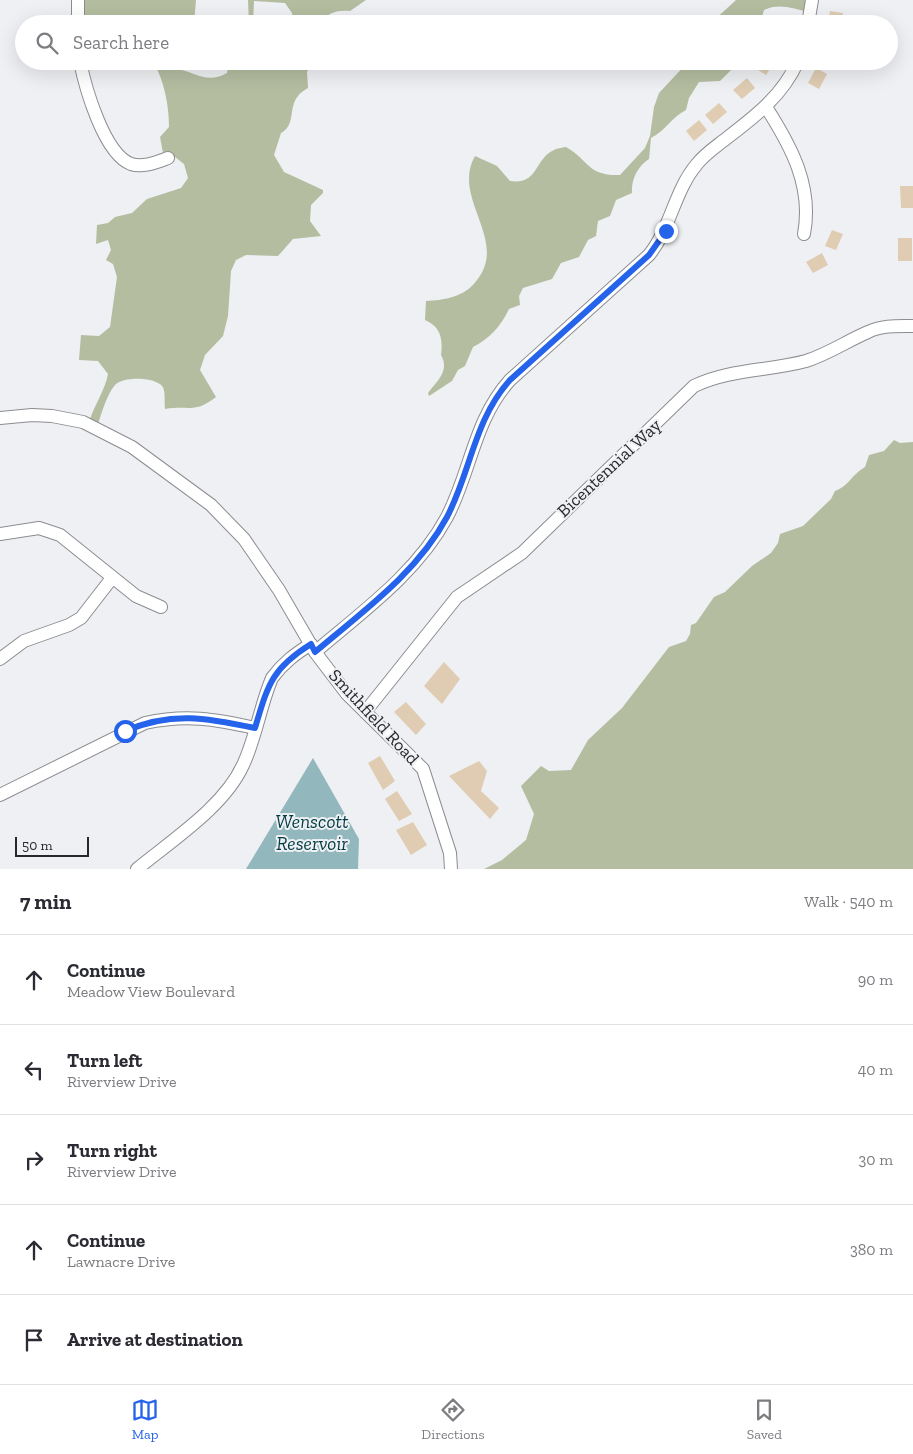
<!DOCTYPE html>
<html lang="en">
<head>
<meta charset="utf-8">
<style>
	body { margin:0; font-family:"Zilla Slab",serif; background:#f7f7f7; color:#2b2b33 }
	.scale { position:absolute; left:15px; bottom:12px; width:74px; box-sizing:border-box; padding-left:5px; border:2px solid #28282a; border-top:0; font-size:14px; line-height:18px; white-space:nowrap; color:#28282a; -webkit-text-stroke:4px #eef0f3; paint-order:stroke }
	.stop { position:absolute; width:15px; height:15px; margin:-11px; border:4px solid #2563eb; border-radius:50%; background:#fff }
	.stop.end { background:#2563eb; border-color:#fff; box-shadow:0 1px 5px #0008 }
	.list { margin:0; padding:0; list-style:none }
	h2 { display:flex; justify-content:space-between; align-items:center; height:65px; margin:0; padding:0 20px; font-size:21px }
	h2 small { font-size:16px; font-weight:400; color:#7c7c81 }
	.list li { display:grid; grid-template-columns:32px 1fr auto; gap:15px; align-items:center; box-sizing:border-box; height:90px; padding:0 20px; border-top:1px solid #e1e1e2 }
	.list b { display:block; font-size:19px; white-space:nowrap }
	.list p { margin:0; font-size:16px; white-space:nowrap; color:#7c7c81 }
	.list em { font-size:16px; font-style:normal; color:#7c7c81 }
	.icon { flex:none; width:28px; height:28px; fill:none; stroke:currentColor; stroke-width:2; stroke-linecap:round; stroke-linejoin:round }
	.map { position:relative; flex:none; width:913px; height:869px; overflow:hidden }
	.search { position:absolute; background:#fff; box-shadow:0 5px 20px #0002; left:15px; right:15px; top:15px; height:55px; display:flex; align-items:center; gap:12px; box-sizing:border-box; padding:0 18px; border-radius:28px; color:#7c7c81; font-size:19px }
	.sheet { height:515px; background:#fff }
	nav { display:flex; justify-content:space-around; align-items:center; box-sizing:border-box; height:70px; border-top:1px solid #e1e1e2; background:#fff; font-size:14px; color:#7c7c81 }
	nav a { display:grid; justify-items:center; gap:2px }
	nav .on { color:#2563eb }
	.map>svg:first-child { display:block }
</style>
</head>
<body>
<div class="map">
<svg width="913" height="869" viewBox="0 0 913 869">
	<rect width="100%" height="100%" fill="#eef0f3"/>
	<path fill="#b4bda0" d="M80 0H196L194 24H81Z
		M248 0H366L350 11C339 10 326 12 321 24H292V13L285 3 254 1 253 24H249Z
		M736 0H814L807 12C793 8 778 3 764 10L760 24H710Z
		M153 61H171L178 69C197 73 207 84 227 73L229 61H313L307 72 308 88C304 90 300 93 298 96 288 108 296 125 281 133L274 155 284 172 323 190V193L311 205 310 221 321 236 293 239 278 256 246 255 236 260 231 271 228 316 223 336 205 355 200 370 216 397C194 414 190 405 165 409 164 403 166 390 162 386 155 377 123 376 115 385 107 394 102 412 98 424L90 419C95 404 105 390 108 374L98 361 79 360 81 335 99 336 110 327 117 277 113 264 106 260 111 250 108 240 96 244 97 225 108 223 115 217 132 213 147 199 181 188 188 178 184 164 175 157 164 158 160 137 169 127C169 105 164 80 153 61Z
		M689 61H745L744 64 733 68 720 81 699 82 689 98 686 110C672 117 665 131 651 138L649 159C638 166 631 179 632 193L616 200 610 216 598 221 596 236 588 240 579 257 561 263 552 279 523 288 519 296 520 305 509 309C501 326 489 339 473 347L465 366 458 370 452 381 429 396 428 393C437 381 450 371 441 355 443 339 441 327 425 320L426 301C445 300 465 297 477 280 509 240 451 198 475 156L497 166 510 181C539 185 534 159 554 150 557 148 562 148 566 147 590 161 587 176 620 175L645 148 650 136 654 107 659 93Z
		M894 440 900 443 913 442V869H484L502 860 526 840 534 814 521 786 541 766 549 771 571 770 588 740 622 708 669 647 686 641 690 634 691 625 696 623 714 597 725 592 752 566 771 553 778 543 780 534 803 526 831 499 835 491C848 487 852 474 865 467L869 455 884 451Z"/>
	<path fill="#92b7bc" d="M313 758 359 839 358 869H246Z"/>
	<path fill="#dfccb3" d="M830 11 843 13 842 24H828Z
		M759 61H775L766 75 755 68Z
		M816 68 827 74 819 89 808 83Z
		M747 78 755 88 742 99 733 90Z
		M719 103 727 112 713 124 705 115Z
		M699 120 707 130 694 141 686 131Z
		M900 186H913V208H901Z
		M832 230 843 234 836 250 825 246Z
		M898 238H912V261H898Z
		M822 253 828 265 813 273 806 262Z
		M444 662 460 679 442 704 424 686Z
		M406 702 426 724 416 735 394 712Z
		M380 756 395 781 383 790 368 763Z
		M479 761 487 771 481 791 499 808 490 819 449 776Z
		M397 791 412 814 399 821 385 799Z
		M413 822 427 845 411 855 396 830Z"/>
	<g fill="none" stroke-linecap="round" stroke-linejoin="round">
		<defs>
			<path id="minor" d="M78 24V0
				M808 24 812 0
				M80 61C85 87 104 154 131 164 143 168 157 162 168 158
				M766 107C791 146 813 186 804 234
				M0 418 32 415 52 416 83 422 132 447 211 505 244 539 279 590 315 652 347 694 423 769 450 853 451 869
				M0 534 39 528 60 535 136 596 161 607
				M315 652C362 612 417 573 447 517 471 471 474 420 510 380L649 255C671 228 674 191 697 164 704 155 714 148 723 141 753 118 782 97 798 61
				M0 659 24 641 69 625 81 618 112 578
				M365 712 457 597 522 553 694 386C729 369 769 371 806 361 828 354 847 341 868 332 882 325 898 326 913 326
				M0 795 145 723C186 714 215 719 255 728
				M137 869C172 840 224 807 243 765 256 738 260 706 272 678 283 663 295 654 311 644"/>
		</defs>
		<use href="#minor" stroke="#8b8d90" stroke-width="14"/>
		<use href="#minor" stroke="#fff" stroke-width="12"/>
	</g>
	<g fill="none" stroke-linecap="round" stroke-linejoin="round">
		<path stroke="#2563eb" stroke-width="6" d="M125 731C172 711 207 718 255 728 268 685 271 669 311 644L315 652C362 612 417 573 447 517 471 471 474 420 510 380L649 255 666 231"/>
	</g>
	<g text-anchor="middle" stroke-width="4" stroke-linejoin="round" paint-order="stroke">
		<g font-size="18" fill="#28282a" stroke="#eef0f3">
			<text transform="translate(609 468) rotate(-43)" y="6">Bicentennial Way</text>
			<text transform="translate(374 717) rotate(47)" y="6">Smithfield Road</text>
		</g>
		<g font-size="19" font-style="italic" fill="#003d43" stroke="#eef0f3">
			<text x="312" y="828">Wenscott<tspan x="312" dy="22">Reservoir</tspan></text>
		</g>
	</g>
</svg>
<div class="scale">50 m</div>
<div class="stop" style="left:125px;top:731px"></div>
<div class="stop end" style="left:666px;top:231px"></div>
<div class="search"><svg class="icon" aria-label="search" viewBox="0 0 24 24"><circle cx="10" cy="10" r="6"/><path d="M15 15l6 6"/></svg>Search here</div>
</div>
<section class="sheet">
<h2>7 min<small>Walk · 540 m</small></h2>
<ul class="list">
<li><svg class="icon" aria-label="ahead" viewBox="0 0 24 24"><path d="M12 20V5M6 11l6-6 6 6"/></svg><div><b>Continue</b><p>Meadow View Boulevard</p></div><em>90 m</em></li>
<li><svg class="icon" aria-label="left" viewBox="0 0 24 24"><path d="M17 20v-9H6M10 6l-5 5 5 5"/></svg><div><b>Turn left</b><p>Riverview Drive</p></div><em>40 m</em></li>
<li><svg class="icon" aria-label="right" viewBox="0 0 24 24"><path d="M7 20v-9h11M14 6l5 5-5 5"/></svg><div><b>Turn right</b><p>Riverview Drive</p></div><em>30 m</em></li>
<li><svg class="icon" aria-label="ahead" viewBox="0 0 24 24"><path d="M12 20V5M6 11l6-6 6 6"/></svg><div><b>Continue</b><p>Lawnacre Drive</p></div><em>380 m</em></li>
<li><svg class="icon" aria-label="arrive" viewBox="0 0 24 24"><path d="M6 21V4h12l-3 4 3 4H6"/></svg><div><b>Arrive at destination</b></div></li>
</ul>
</section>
<nav>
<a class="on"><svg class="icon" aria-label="map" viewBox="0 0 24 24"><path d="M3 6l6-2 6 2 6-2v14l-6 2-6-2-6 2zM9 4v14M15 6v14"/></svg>Map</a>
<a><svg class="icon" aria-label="directions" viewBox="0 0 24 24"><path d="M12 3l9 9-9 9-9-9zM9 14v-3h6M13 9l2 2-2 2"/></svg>Directions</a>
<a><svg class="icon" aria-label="saved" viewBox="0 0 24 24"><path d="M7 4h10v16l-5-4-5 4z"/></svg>Saved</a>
</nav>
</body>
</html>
